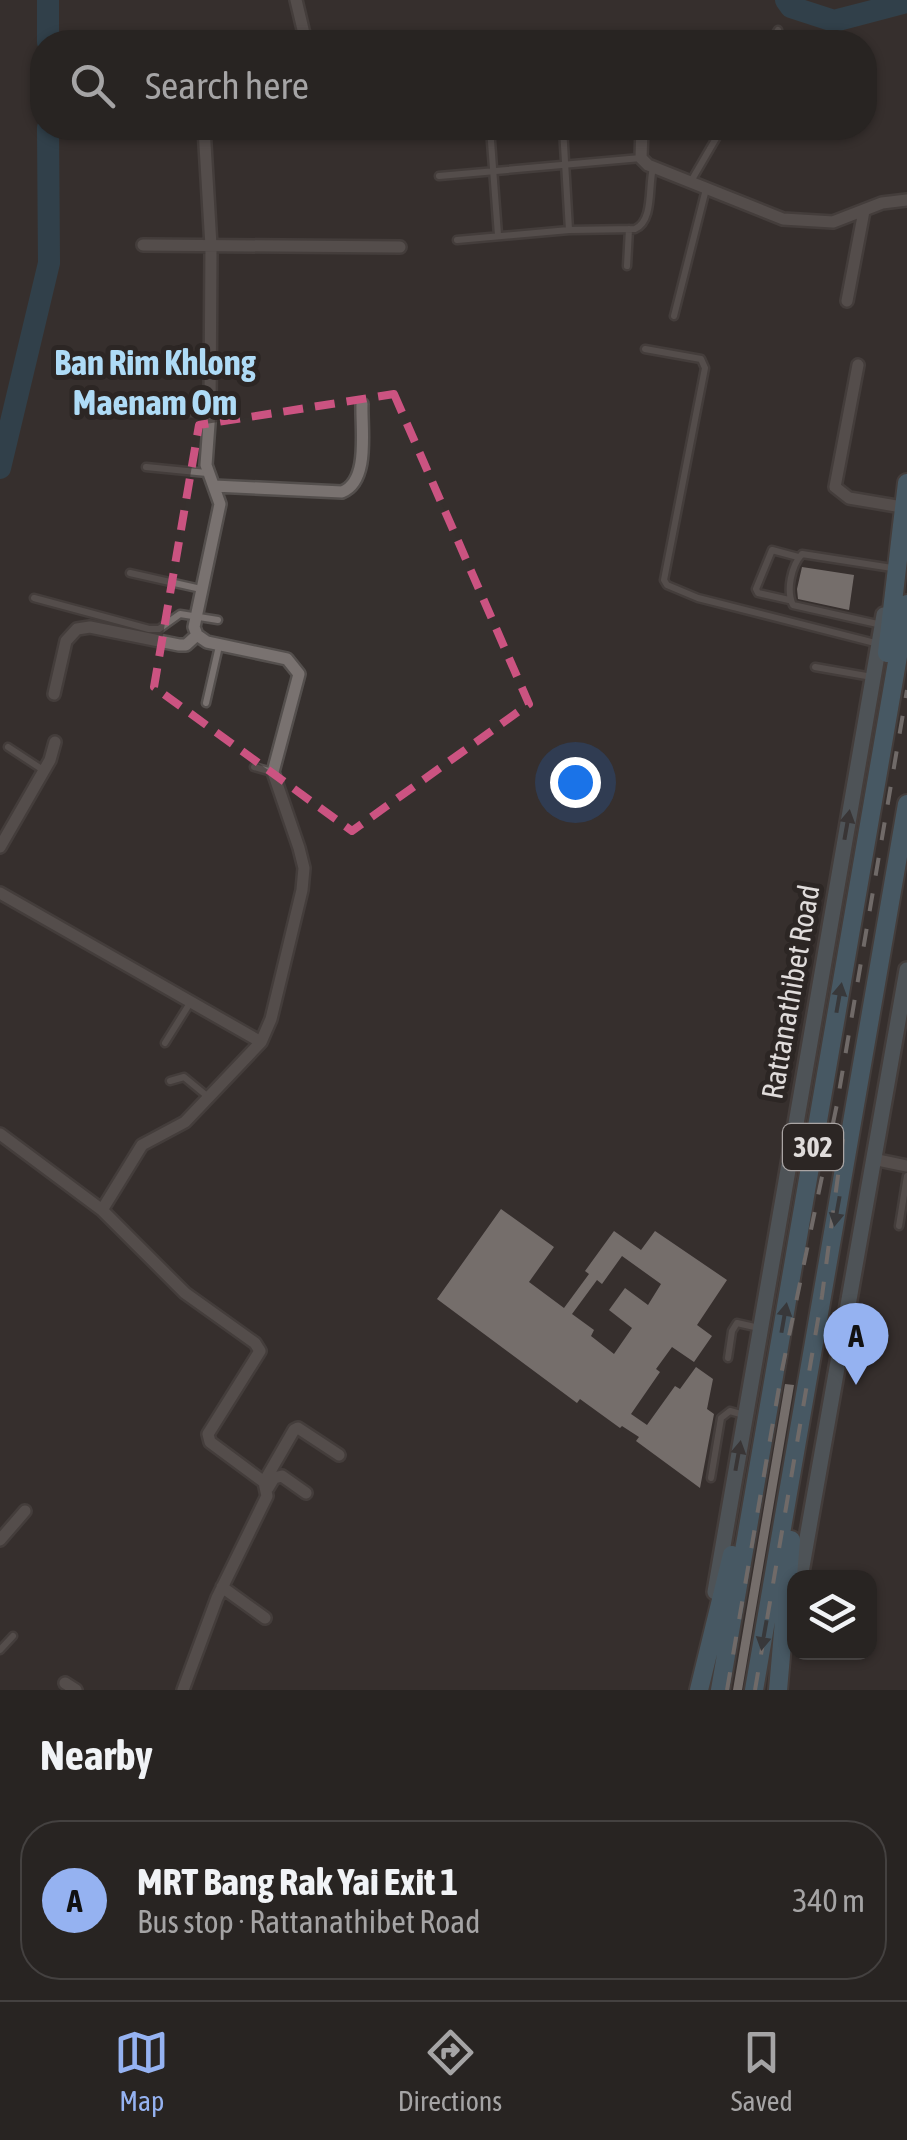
<!DOCTYPE html>
<html lang="en">
<head>
<meta charset="utf-8">
<style>
	body { margin:0; font-family:"Asap Condensed",sans-serif; background:#34302f; color:#f1f3f6 }
	.controls { position:absolute; right:30px; bottom:30px; display:grid; overflow:hidden; border-radius:20px; box-shadow:0 2px 8px #0004 }
	.controls button { width:90px; height:90px; display:grid; place-items:center; padding:0; border:0; border-bottom:2px solid #444140; background:#282422; color:#f1f3f6; font:50px sans-serif }
	.you { position:absolute; left:575px; top:782px; width:35px; height:35px; margin:-25px; border:8px solid #fff; border-radius:50%; background:#1a73e8; box-shadow:0 0 0 15px #1a73e833 }
	.badge { display:grid; place-items:center; width:65px; height:65px; border-radius:50%; background:#95b2f1; color:#111; font-size:32px; font-weight:700 }
	.pin { position:absolute; translate:-50% -82px; filter:drop-shadow(0 2px 5px #0008) }
	.pin::after { content:''; position:absolute; top:52px; width:35px; height:30px; background:inherit; clip-path:polygon(0 0,100% 0,50% 100%) }
	.list { margin:0; padding:0; list-style:none }
	h2 { display:flex; justify-content:space-between; align-items:center; height:130px; margin:0; padding:0 40px; font-size:42px }
	h2 small { font-size:32px; font-weight:400; color:#a5a4a5 }
	.list li { display:grid; grid-template-columns:65px 1fr auto; gap:30px; align-items:center; box-sizing:border-box; height:160px; margin:0 20px 20px; padding:0 20px; border:2px solid #444140; border-radius:40px }
	.list b { display:block; font-size:38px; white-space:nowrap }
	.list p { margin:0; font-size:32px; white-space:nowrap; color:#a5a4a5 }
	.list em { font-size:32px; font-style:normal; color:#a5a4a5 }
	.icon { flex:none; width:55px; height:55px; fill:none; stroke:currentColor; stroke-width:2; stroke-linecap:round; stroke-linejoin:round }
	.map { position:relative; flex:none; width:907px; height:1690px; overflow:hidden }
	.search { position:absolute; background:#282422; box-shadow:0 2px 8px #0004; left:30px; right:30px; top:30px; height:110px; display:flex; align-items:center; gap:25px; box-sizing:border-box; padding:0 35px; border-radius:40px; color:#a5a4a5; font-size:38px }
	.sheet { height:310px; background:#282422 }
	nav { display:flex; justify-content:space-around; align-items:center; box-sizing:border-box; height:140px; border-top:2px solid #444140; background:#282422; font-size:28px; color:#a5a4a5 }
	nav a { display:grid; justify-items:center; gap:5px }
	nav .on { color:#95b2f1 }
	.map>svg:first-child { display:block }
</style>
</head>
<body>
<div class="map">
<svg width="907" height="1690" viewBox="0 0 907 1690">
	<rect width="100%" height="100%" fill="#36302e"/>
	<g fill="none" stroke-linecap="round" stroke-linejoin="round">
		<path stroke="#2c566d" stroke-width="22" d="M48 0V42
			M786 0 791 7 834 21 907 2
			M0 468 49 263 48 128"/>
	</g>
	<path fill="#c2bab7" fill-rule="evenodd" d="M802 567 854 575 849 610 798 599 797 589Z
		M501 1209 554 1247 529 1282 564 1308 589 1274 585 1271 614 1231 641 1250 655 1231 727 1280 697 1325 712 1336 694 1362 672 1347 656 1369 660 1372 631 1414 647 1425 675 1386 680 1389 696 1367 713 1379 707 1409 714 1414 700 1488 636 1441 639 1437 622 1426 620 1428 580 1399 577 1403 437 1299ZM622 1256 661 1284 648 1305 625 1288 609 1310 632 1328 614 1354 591 1336 594 1330 572 1314 597 1280 602 1284Z
		M785 1384 794 1385 742 1690H733Z"/>
	<g fill="none" stroke-linecap="round" stroke-linejoin="round">
		<defs>
			<path id="service" d="M771 42 778 30
				M490 128 498 235
				M563 128 569 230
				M439 176 641 158
				M690 183 722 128
				M457 240 569 230 635 229C654 221 648 186 653 168
				M627 266 629 229
				M674 316 706 189
				M645 349 701 359 705 368 664 580 667 585 698 598 879 644
				M146 467 207 473
				M130 573 201 589
				M34 598 149 629H159L180 614 218 620
				M789 600 758 593 756 589 772 550 798 557
				M882 625 793 605C786 591 791 566 802 554L892 568
				M815 667 872 677
				M206 703 219 646
				M8 747 43 770
				M254 767 272 772
				M165 1043 190 1003
				M170 1081 184 1077 207 1096
				M899 1226 907 1176
				M728 1358 732 1331 737 1323 759 1328
				M711 1478 721 1418 730 1411 744 1415
				M0 1650 13 1636"/>
			<path id="minor" d="M296 0 306 42
				M642 128 641 158 648 165 783 219 833 222 882 203 907 200
				M143 245 400 247
				M847 301 864 211
				M858 365 835 487 849 498 902 507
				M136 408 210 410
				M214 486 342 492C370 481 361 429 362 404
				M54 694 66 641 77 629 90 627 179 645H186L197 635
				M0 847 50 760 55 742
				M0 893 261 1042
				M0 1134 102 1210
				M873 1159 907 1166
				M264 1482 294 1430 298 1428 339 1455
				M268 1488 274 1478 282 1476 306 1493
				M0 1540 25 1511
				M222 1587 265 1618
				M65 1683 76 1690
				M183 1690 217 1598 267 1496 264 1482 210 1442 208 1434 260 1351 255 1343 185 1293 102 1210 142 1145 185 1122 261 1042 271 1019 302 890 304 868 299 848 273 772 299 674 287 659 207 642 197 635 194 627 220 504 206 465 210 410 211 246 204 128"/>
			<path id="secondary" d="M800 1578 907 970
				M715 1592 884 615"/>
			<path id="primary" d="M887 653 907 483
				M699 1690 732 1555
				M720 1690 907 604
				M754 1690 907 804
				M778 1690 791 1540"/>
		</defs>
		<use href="#service" stroke="#544f4d" stroke-width="11"/>
		<use href="#minor" stroke="#544f4d" stroke-width="16"/>
		<use href="#secondary" stroke="#544f4d" stroke-width="20"/>
		<use href="#primary" stroke="#544f4d" stroke-width="22"/>
		<use href="#service" stroke="#797270" stroke-width="6"/>
		<use href="#minor" stroke="#797270" stroke-width="11"/>
		<use href="#secondary" stroke="#6b7f8b" stroke-width="15"/>
		<use href="#primary" stroke="#5c8ba5" stroke-width="18"/>
		<path stroke="#b6b2b0" stroke-width="4" stroke-dasharray="18 18" stroke-linecap="butt" d="M727 1690 782 1370 837 1104 907 690
			M755 1690 822 1296 843 1138"/>
	</g>
	<defs><path id="oneway-solid" d="M-6-.8H1V-3.2L6.5 0L1 3.2V.8H-6Z" transform="scale(2.5)"/></defs>
	<g fill="#3c3c3e">
		<use href="#oneway-solid" transform="translate(847 825) rotate(-80)"/>
		<use href="#oneway-solid" transform="translate(738 1456) rotate(-80)"/>
	</g>
	<g fill="#3a444b">
		<use href="#oneway-solid" transform="translate(839 998) rotate(-80)"/>
		<use href="#oneway-solid" transform="translate(837 1211) rotate(100)"/>
		<use href="#oneway-solid" transform="translate(784 1318) rotate(-80)"/>
		<use href="#oneway-solid" transform="translate(764 1635) rotate(100)"/>
	</g>
	<path d="M0 0H907V1690H0ZM394 394 529 704 352 831 154 687 199 425Z" fill="#36302e" fill-opacity=".55" fill-rule="evenodd"/>
	<path fill="none" stroke="#cb5381" stroke-width="8" stroke-dasharray="20 12" stroke-linejoin="round" d="M394 394 529 704 352 831 154 687 199 425Z"/>
	<g text-anchor="middle" stroke-width="10" stroke-linejoin="round" paint-order="stroke">
		<rect fill="#2c2624" stroke="#aaa5a4" stroke-width="2.5" x="783" y="1124" width="60" height="46" rx="8"/>
		<g font-size="28" font-weight="bold" fill="#e0dcdb">
			<text x="813" y="1157">302</text>
		</g>
		<g font-size="30" fill="#e0dcdb" stroke="#2c2624">
			<text transform="translate(791 992) rotate(-80)" y="10">Rattanathibet Road</text>
		</g>
		<g font-size="35" font-weight="bold" fill="#aedbf6" stroke="#2c2624">
			<text x="155" y="375">Ban Rim Khlong<tspan x="155" dy="40">Maenam Om</tspan></text>
		</g>
	</g>
</svg>
<div class="controls">
<button><svg class="icon" aria-label="layers" viewBox="0 0 24 24"><path d="M12 4l9 5-9 5-9-5zM3 14l9 5 9-5"/></svg></button>
</div>
<div class="you"></div>
<div class="pin badge" style="left:856px;top:1385px">A</div>
<div class="search"><svg class="icon" aria-label="search" viewBox="0 0 24 24"><circle cx="10" cy="10" r="6"/><path d="M15 15l6 6"/></svg>Search here</div>
</div>
<section class="sheet">
<h2>Nearby<small></small></h2>
<ul class="list">
<li><span class="badge">A</span><div><b>MRT Bang Rak Yai Exit 1</b><p>Bus stop · Rattanathibet Road</p></div><em>340 m</em></li>
</ul>
</section>
<nav>
<a class="on"><svg class="icon" aria-label="map" viewBox="0 0 24 24"><path d="M3 6l6-2 6 2 6-2v14l-6 2-6-2-6 2zM9 4v14M15 6v14"/></svg>Map</a>
<a><svg class="icon" aria-label="directions" viewBox="0 0 24 24"><path d="M12 3l9 9-9 9-9-9zM9 14v-3h6M13 9l2 2-2 2"/></svg>Directions</a>
<a><svg class="icon" aria-label="saved" viewBox="0 0 24 24"><path d="M7 4h10v16l-5-4-5 4z"/></svg>Saved</a>
</nav>
</body>
</html>
